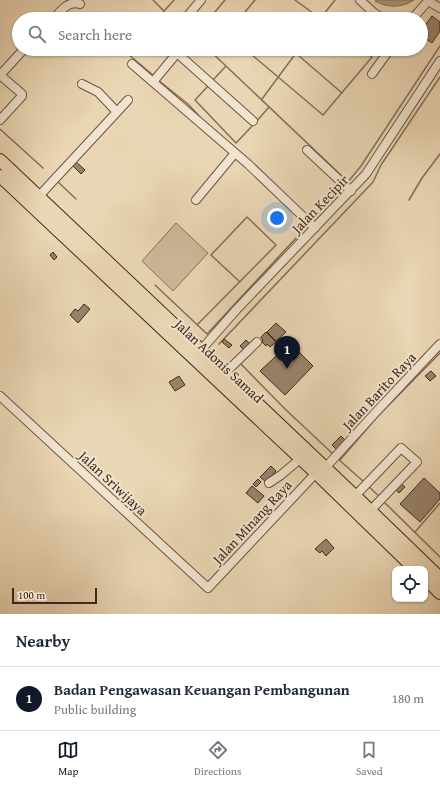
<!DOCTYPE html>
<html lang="en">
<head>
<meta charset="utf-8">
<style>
	body { margin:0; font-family:"Gentium Book Plus",serif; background:#f6f6f7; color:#1f2937 }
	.controls { position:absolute; right:12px; bottom:12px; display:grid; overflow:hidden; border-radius:8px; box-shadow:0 1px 3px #0004 }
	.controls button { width:36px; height:36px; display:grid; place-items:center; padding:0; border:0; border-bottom:1px solid #e0e1e3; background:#fff; color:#1f2937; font:20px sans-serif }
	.scale { position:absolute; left:12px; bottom:10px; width:85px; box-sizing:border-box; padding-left:4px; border:2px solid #3f2a1c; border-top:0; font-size:11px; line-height:14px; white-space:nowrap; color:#3f2a1c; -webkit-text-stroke:3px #f1e4ce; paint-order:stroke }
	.you { position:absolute; left:277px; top:218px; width:14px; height:14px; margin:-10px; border:3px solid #fff; border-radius:50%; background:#1a73e8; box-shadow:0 0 0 6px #1a73e833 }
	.badge { display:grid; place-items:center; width:26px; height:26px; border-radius:50%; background:#111827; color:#fff; font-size:13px; font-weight:700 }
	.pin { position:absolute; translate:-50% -33px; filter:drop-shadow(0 1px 2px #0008) }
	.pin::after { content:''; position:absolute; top:21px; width:14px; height:12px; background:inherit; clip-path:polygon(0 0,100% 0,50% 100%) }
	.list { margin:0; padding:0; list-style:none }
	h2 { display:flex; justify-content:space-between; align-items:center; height:52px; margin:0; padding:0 16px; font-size:17px }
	h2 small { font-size:13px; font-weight:400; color:#747a83 }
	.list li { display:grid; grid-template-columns:26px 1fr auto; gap:12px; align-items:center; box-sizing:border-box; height:64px; padding:0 16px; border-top:1px solid #e0e1e3 }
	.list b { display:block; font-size:15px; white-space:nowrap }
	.list p { margin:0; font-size:13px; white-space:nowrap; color:#747a83 }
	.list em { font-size:13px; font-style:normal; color:#747a83 }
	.icon { flex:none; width:22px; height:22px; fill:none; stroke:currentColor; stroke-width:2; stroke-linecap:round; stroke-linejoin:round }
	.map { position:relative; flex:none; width:440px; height:614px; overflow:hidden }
	.search { position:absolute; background:#fff; box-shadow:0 1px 3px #0004; left:12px; right:12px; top:12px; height:44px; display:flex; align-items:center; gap:10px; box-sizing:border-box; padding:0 14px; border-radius:22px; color:#747a83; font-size:15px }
	.sheet { height:116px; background:#fff }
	nav { display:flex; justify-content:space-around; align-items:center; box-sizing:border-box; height:56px; border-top:1px solid #e0e1e3; background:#fff; font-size:11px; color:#747a83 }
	nav a { display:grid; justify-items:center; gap:2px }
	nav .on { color:#111827 }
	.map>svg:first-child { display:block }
</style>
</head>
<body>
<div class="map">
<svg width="440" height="614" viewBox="0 0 440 614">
	<rect width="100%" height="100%" fill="#ead6b4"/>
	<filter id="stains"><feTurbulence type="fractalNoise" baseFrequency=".005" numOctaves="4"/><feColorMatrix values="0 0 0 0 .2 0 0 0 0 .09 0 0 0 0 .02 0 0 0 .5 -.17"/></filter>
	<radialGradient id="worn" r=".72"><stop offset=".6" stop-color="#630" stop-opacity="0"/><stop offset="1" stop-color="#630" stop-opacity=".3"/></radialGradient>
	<path fill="#cdb99a" stroke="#86725b" d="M176 223 208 253 173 291 142 261Z"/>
	<path fill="#b09c80" stroke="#836e58" d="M376 0H414C402 8 387 8 375 1Z"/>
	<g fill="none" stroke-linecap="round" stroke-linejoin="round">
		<path stroke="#836e58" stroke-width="1.5" d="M153 0 164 11
			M295 0 321 19
			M252 16 256 19
			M157 19 174 0
			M209 19 225 0
			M239 19 255 0
			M320 19 335 0
			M133 49 128 54 154 76
			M208 49 344 178
			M245 49 323 115 372 57 362 49
			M291 49 342 93
			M158 80 188 104 200 117
			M213 80 226 66
			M209 85 195 100 236 143 253 125
			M262 99 299 49
			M256 122 269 107
			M0 129 43 168
			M57 181 76 199
			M347 183 361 166 440 46
			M409 200 422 178 440 154
			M312 221 343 188
			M155 285 207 334 308 225
			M197 325 276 245 247 217 211 255 240 282
			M219 344 373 182 381 165 440 77
			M240 363 285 409 333 454
			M337 458 364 482
			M340 460 378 416 440 353
			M368 486 380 497
			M384 502 440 557
			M415 532 440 503"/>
	</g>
	<path fill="#98836b" stroke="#3f2a1c" d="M432 16 440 22V31L432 43 421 35V31Z
		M74 160 85 170 81 174 71 164Z
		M53 252 57 257 54 260 50 255Z
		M84 304 90 309 78 323 70 315 75 309 78 311Z
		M276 323 286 332 276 341 267 332Z
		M266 332 276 342 270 347 267 344 266 346 262 342 263 340 261 337Z
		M224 339 232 345 229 348 222 342Z
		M246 340 250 344 244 350 240 346Z
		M290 343 313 366 285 395 260 371Z
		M431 371 436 376 430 381 425 376Z
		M179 376 185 385 175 391 169 382Z
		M341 436 346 441 337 450 332 445Z
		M271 466 276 471 266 482 260 477Z
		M424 478 440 493V499L420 522 400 504Z
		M258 479 261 482 256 487 253 484Z
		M400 483 405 487 399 493 395 489Z
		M252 486 264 496 258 503 246 493Z
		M326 539 334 548 326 556 322 551 320 553 315 549Z"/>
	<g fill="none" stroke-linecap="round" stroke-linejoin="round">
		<defs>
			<path id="minor" d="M360 0 374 13 384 19
				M428 1 440 8
				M53 19C61 11 68 0 80 4
				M185 19 201 0
				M412 19 429 0
				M177 53 253 121
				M132 64 248 164 315 228
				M1 74 24 49
				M372 74 390 49
				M0 75 22 94V96L0 120
				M153 82 177 53 171 49
				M117 112 128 100
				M307 150 351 191
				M39 196 117 112 98 92 82 84
				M196 200 235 153
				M201 350 237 309 366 174 440 61
				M225 373 257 342
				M0 396 208 588 316 473
				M325 468 376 412 440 344
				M269 483 281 475 300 459
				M355 496 401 448 417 462 370 511"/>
			<path id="highway" d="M0 160 355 496 440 578
				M0 176 316 473 415 569
				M425 578 440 593"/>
		</defs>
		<use href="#minor" stroke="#6a5542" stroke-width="10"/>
		<use href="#highway" stroke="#3f2a1c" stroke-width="14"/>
		<use href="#minor" stroke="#f1e4ce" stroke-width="8"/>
		<use href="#highway" stroke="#ead6b4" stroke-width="12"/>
	</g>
	<g text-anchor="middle" stroke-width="4" stroke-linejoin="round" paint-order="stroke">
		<g font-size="14" fill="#3f2a1c" stroke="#f1e4ce">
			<text transform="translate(320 204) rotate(-46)" y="5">Jalan Kecipir</text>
			<text transform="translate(219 361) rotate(43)" y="5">Jalan Adonis Samad</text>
			<text transform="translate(379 391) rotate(-47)" y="5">Jalan Barito Raya</text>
			<text transform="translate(113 483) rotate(43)" y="5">Jalan Sriwijaya</text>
			<text transform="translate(252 522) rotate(-47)" y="5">Jalan Minang Raya</text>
		</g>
	</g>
	<rect width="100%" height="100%" filter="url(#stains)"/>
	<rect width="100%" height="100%" fill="url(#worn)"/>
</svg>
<div class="controls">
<button><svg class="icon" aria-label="locate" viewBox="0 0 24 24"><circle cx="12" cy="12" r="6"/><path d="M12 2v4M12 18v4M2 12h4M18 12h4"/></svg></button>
</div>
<div class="scale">100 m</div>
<div class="you"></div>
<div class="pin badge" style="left:287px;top:369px">1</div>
<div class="search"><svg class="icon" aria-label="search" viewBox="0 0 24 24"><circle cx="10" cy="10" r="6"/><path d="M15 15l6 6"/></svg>Search here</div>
</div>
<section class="sheet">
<h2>Nearby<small></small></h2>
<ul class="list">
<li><span class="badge">1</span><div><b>Badan Pengawasan Keuangan Pembangunan</b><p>Public building</p></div><em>180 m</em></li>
</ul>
</section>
<nav>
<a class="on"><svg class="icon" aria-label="map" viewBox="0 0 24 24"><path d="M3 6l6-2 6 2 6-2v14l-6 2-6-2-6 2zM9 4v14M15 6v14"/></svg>Map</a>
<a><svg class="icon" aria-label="directions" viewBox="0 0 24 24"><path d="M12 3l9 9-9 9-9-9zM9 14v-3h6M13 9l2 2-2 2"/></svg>Directions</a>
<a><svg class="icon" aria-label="saved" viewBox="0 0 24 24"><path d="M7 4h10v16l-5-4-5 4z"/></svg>Saved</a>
</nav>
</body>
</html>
